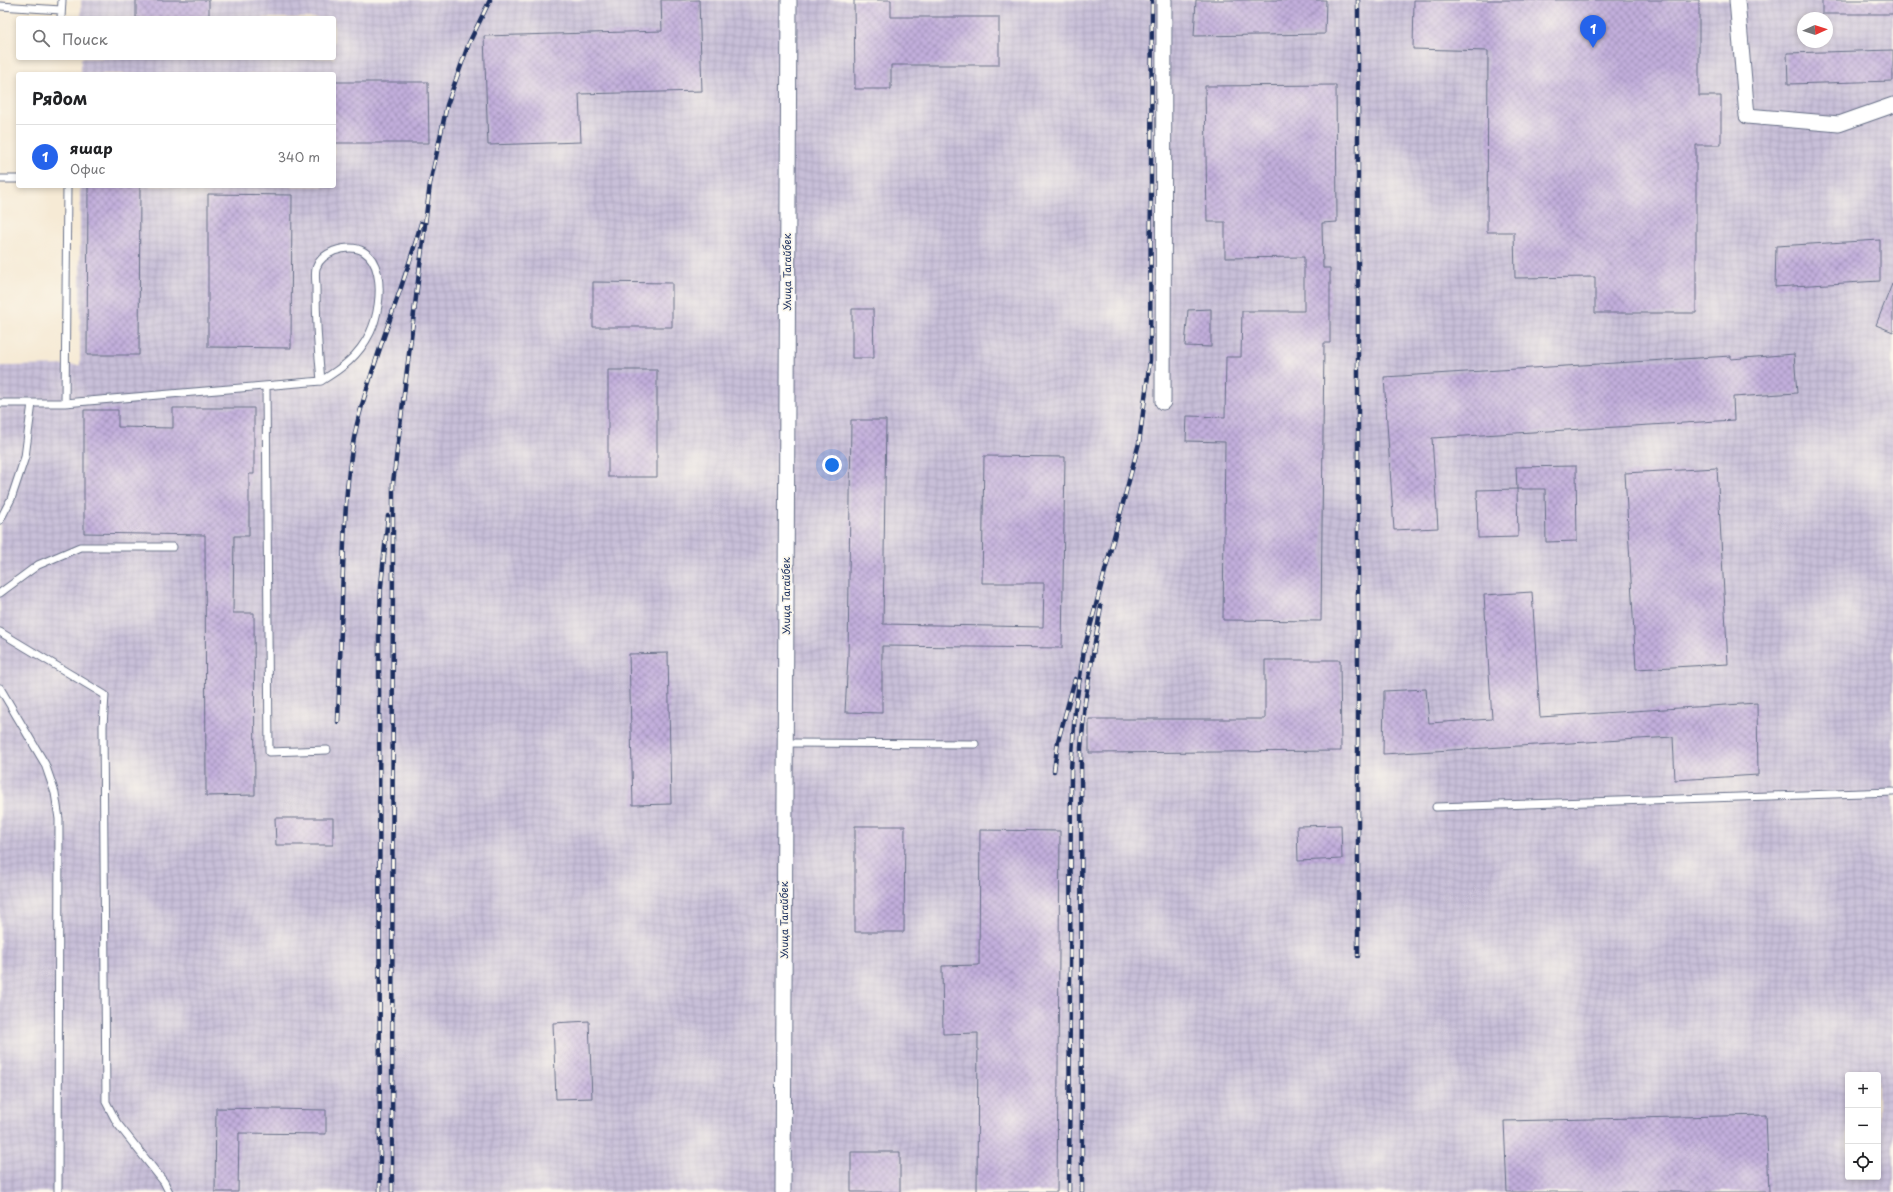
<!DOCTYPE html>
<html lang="ru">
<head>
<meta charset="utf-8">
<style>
	body { margin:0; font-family:"Playpen Sans",sans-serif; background:#f2f2f2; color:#202124 }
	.controls { position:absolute; right:12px; bottom:12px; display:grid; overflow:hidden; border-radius:4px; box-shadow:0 2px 6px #0003 }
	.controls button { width:36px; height:36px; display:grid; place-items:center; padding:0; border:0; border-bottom:1px solid #e0e0e0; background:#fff; color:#202124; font:20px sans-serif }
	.compass { position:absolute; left:1797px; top:12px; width:36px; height:36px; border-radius:50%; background:#fff; box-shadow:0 2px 6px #0003; rotate:87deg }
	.you { position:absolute; left:832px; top:465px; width:14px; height:14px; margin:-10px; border:3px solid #fff; border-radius:50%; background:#1a73e8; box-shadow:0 0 0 6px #1a73e833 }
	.badge { display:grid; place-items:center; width:26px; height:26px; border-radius:50%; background:#2563eb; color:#fff; font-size:13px; font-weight:700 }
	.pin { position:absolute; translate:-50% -33px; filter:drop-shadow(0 1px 2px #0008) }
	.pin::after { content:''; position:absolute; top:21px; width:14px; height:12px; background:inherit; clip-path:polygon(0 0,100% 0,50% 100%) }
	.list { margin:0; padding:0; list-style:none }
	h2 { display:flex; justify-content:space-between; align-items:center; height:52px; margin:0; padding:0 16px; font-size:17px }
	h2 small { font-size:13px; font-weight:400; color:#757577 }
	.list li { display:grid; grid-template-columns:26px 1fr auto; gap:12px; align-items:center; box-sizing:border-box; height:64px; padding:0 16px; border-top:1px solid #e0e0e0 }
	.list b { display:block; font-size:15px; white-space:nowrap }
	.list p { margin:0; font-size:13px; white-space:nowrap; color:#757577 }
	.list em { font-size:13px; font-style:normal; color:#757577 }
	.icon { flex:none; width:22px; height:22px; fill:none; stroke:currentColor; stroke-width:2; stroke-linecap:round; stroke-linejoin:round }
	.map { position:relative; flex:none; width:1893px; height:1192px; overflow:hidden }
	.search { position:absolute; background:#fff; box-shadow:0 2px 6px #0003; left:16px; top:16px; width:320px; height:44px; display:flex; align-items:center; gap:10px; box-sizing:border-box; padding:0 14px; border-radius:4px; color:#757577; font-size:15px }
	.panel { position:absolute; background:#fff; box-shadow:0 2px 6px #0003; left:16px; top:72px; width:320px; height:116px; border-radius:4px }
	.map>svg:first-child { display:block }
</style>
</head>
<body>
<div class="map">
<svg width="1893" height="1192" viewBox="0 0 1893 1192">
	<defs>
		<pattern id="industrial-grid" width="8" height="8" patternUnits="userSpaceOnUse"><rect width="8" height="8" fill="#c8bfd8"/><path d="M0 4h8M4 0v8" fill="none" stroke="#aba4bc"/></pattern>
		<pattern id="building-cross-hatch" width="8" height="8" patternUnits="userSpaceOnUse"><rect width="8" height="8" fill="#c2afdc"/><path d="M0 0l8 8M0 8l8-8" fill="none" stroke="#9d8fb6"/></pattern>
	</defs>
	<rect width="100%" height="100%" fill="#fbf7ec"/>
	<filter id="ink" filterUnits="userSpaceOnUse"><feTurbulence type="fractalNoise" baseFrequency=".025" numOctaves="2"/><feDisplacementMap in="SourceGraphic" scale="8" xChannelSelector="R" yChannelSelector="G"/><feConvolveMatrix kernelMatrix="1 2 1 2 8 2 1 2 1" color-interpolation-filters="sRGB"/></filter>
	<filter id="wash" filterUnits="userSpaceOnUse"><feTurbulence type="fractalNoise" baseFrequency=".012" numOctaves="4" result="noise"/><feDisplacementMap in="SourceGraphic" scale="16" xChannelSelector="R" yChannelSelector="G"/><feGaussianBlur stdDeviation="0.9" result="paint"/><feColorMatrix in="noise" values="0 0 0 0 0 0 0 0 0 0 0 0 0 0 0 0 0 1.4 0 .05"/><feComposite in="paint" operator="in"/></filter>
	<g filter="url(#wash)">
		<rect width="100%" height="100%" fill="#f6ead5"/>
		<path fill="url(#industrial-grid)" fill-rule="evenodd" d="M81 0H1893V1192H0V366L80 365V186H334V74H81V58H334V18H81ZM1803 18H1827V42H1803ZM1848 1075H1878V1177H1848Z"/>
		<g id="blocks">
			<path fill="url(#building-cross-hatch)" d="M136 0H209V18H136Z
				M661 0H699L702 91 579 94 581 142 488 145 484 36 662 31Z
				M854 0H891V17H999V65H891V89H855Z
				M1196 0H1326L1325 34 1194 36Z
				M1414 0H1699V96H1721V145H1696V313H1595V277L1515 278 1514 232H1487L1488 51 1413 49Z
				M1822 0H1893V14H1822Z
				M1893 50V81L1788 84 1787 53Z
				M334 82H428L429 143H334Z
				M1336 85 1337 222 1322 223 1323 268H1330V343H1324L1321 621 1223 620 1225 442 1186 441 1187 416 1225 417 1226 357H1241L1242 311H1304V257L1225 258V222H1207L1205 86Z
				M88 186H140L139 355H87Z
				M208 194 292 195 291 348 208 347Z
				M1880 240V281L1775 287 1776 246Z
				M593 282 672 283V327H593Z
				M1892 284 1893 285V332L1876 325Z
				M852 309H873L874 358H852Z
				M1211 309V347L1185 346 1188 310Z
				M1794 354 1797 393 1733 397 1734 420 1432 438 1438 528 1394 530 1384 377 1731 356V359Z
				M608 370H657V477H608Z
				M173 408H254V474H249V536H234L233 613H254L255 795 206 796 205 535 84 533V410H118V427L173 428Z
				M851 420H886L883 624 1043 627 1044 583H982L984 456 1065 457 1062 648 882 646V713L845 712 848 658Z
				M1576 466 1577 541 1546 542 1545 489H1517L1516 467Z
				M1717 468 1728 664 1636 669 1625 473Z
				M1517 489 1518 537 1478 538 1477 490Z
				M1532 592 1540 717 1757 703 1758 775 1675 780 1673 737 1383 754 1384 691 1426 689 1429 723 1492 719 1484 595Z
				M668 653 671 804 633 805 629 654Z
				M1265 660H1340L1341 751 1089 753V719H1265Z
				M275 818H333V845H276Z
				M1341 825 1342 859 1298 861 1297 826Z
				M855 826H905L904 932H855Z
				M980 830 1060 831 1057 1192H977L978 1033 943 1034 942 966 979 965Z
				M589 1021 592 1098 556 1099 553 1023Z
				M216 1108 326 1110V1134L239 1133 238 1192H215Z
				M1766 1115 1769 1192H1507L1504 1121Z
				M851 1152H900V1192H851Z"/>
		</g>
	</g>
	<g filter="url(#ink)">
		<use href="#blocks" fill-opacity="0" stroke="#687088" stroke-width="1"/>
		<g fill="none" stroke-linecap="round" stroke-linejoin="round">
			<defs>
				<path id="lane" d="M0 6 61 10
					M61 18 62 0
					M0 179H18
					M266 386 269 752 327 750
					M0 403H65L67 186
					M65 403 321 381C318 350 316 318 316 287 316 281 314 271 317 266 320 258 327 254 334 251 387 233 385 302 370 333 358 357 342 368 321 381
					M0 520 11 499 25 457 32 403
					M0 593 38 565 80 547H173
					M0 632 105 695 103 726 106 1102 117 1123 164 1182 169 1192
					M0 688 45 764 55 793 59 819 58 1192
					M785 743 975 744
					M1436 807 1893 792"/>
				<path id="street" d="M1737 0 1747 116 1839 124 1893 105
					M1163 402 1164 0
					M783 1192 789 0"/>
			</defs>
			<use href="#lane" stroke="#687088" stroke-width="9"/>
			<use href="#street" stroke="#687088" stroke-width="17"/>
			<use href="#lane" stroke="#fff" stroke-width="7"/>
			<use href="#street" stroke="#fff" stroke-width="15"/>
			<defs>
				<path id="rail" d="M1358 0V956
					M338 722C340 670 341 619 343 568 345 520 346 471 357 424 374 355 403 291 421 223
					M1054 771 1058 741 1075 679
					M380 1192 379 631 381 586 388 516
					M392 1192 393 483 430 184 447 105 469 43 490 0
					M1069 1192 1071 770 1075 710 1084 650 1139 443 1150 360 1152 0
					M1082 1192 1081 748 1085 702 1101 606"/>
			</defs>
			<use href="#rail" stroke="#1b2f5e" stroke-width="4.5"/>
			<use href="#rail" stroke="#fbf7ec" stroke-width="3" stroke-dasharray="9" stroke-linecap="butt"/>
		</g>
	</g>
	<g text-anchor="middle" stroke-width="3.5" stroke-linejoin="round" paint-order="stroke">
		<g font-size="10" fill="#1b2f5e" stroke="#fbf7ec">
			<text transform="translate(787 272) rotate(-90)" y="4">Улица Тагайбек</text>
			<text transform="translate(786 596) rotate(-90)" y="4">Улица Тагайбек</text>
			<text transform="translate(784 920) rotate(-90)" y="4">Улица Тагайбек</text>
		</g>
	</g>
</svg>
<div class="controls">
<button>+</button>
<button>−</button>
<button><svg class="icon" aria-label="locate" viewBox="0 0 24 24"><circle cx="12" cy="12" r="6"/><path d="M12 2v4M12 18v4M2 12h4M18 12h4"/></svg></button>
</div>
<svg class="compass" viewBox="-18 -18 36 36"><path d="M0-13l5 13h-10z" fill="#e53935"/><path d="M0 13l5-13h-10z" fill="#757577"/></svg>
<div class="you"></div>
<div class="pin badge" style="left:1593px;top:48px">1</div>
<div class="search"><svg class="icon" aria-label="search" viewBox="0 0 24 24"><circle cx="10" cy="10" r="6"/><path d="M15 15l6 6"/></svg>Поиск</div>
<section class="panel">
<h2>Рядом<small></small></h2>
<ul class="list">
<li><span class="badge">1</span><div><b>яшар</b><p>Офис</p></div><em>340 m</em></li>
</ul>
</section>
</div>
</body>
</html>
